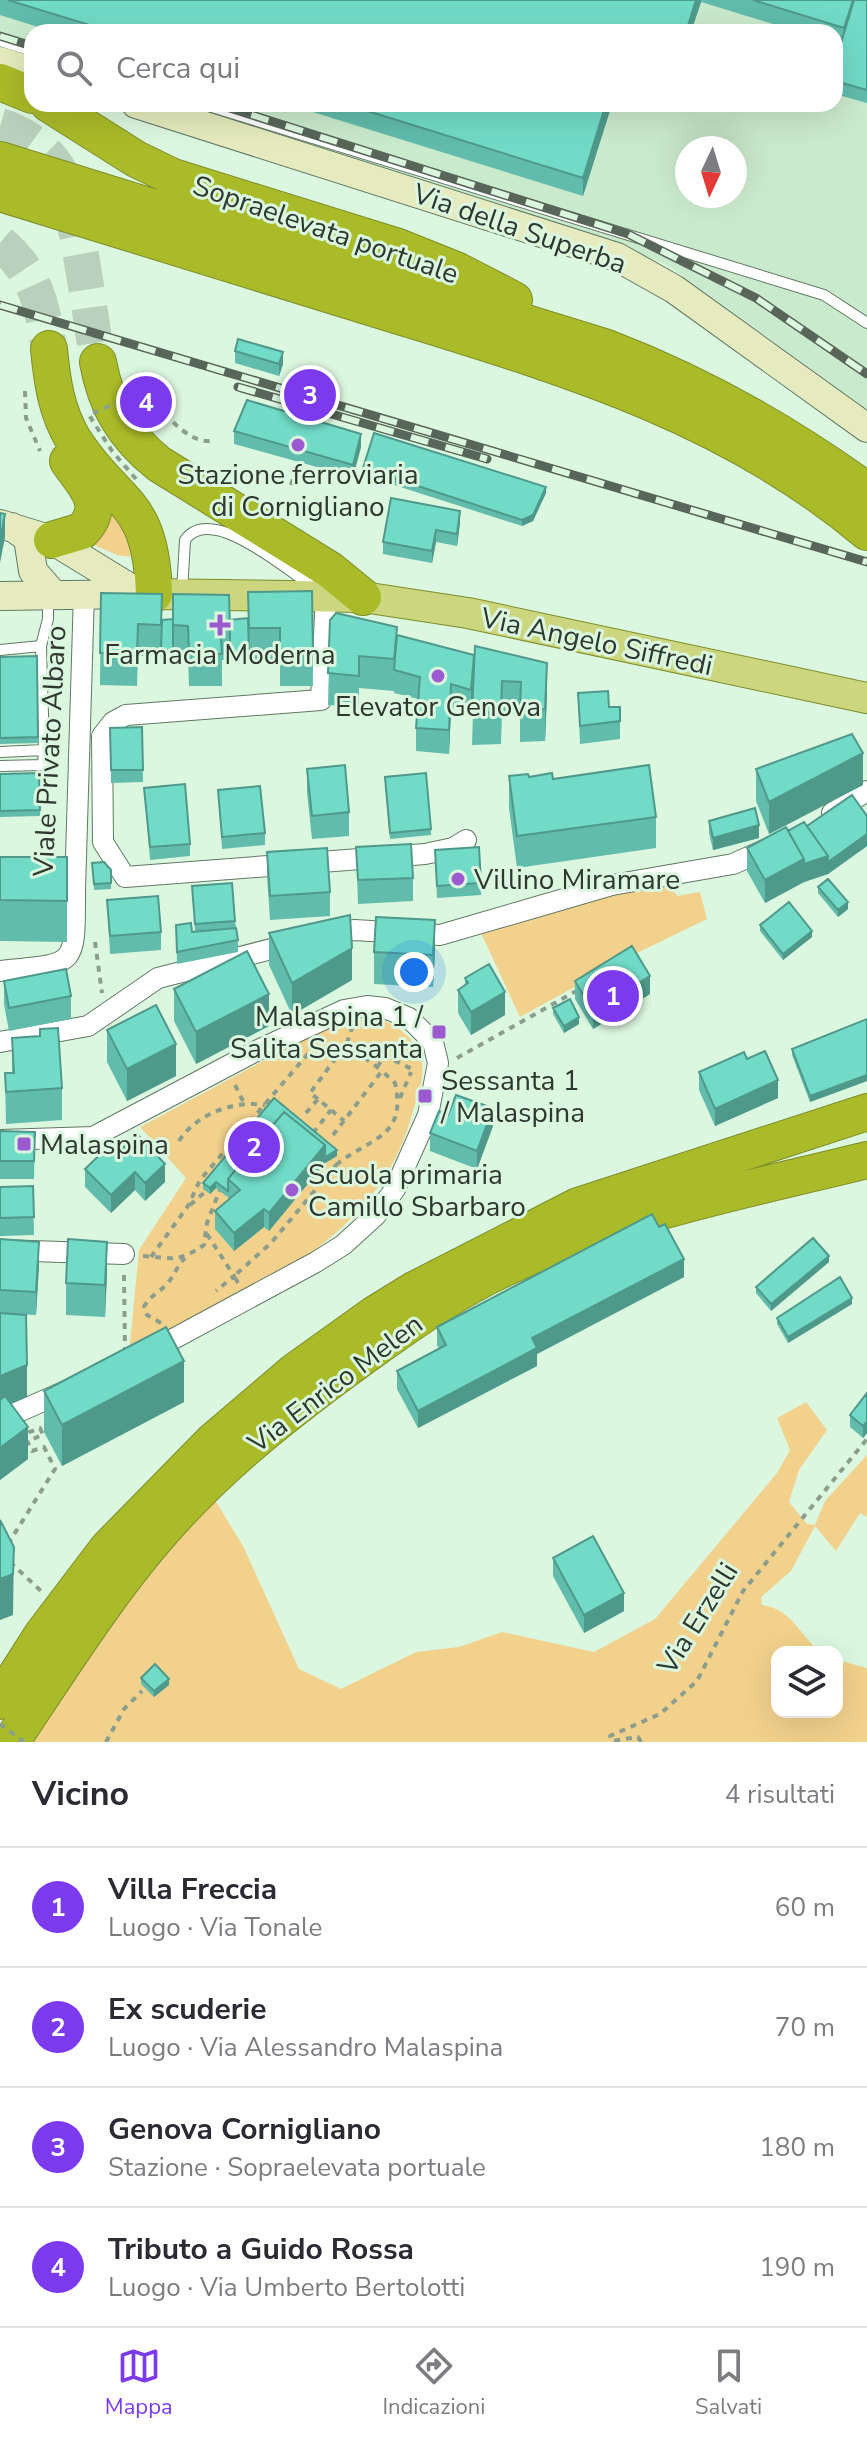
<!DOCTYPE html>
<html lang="it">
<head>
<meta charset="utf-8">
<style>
	body { margin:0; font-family:"Nunito Sans",sans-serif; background:#f2f2f3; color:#2b2b33 }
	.controls { position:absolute; right:24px; bottom:24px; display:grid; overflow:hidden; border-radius:16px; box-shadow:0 8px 32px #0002 }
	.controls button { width:72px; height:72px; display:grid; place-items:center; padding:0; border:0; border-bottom:2px solid #e1e1e2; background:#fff; color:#2b2b33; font:40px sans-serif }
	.compass { position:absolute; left:675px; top:136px; width:72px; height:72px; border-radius:50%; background:#fff; box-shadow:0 8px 32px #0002; rotate:184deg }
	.you { position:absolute; left:414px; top:972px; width:28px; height:28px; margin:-20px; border:6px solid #fff; border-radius:50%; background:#1a73e8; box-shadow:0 0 0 12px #1a73e833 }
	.badge { display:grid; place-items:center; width:52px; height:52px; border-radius:50%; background:#7c3aed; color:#fff; font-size:26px; font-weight:700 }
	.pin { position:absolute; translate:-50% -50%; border:4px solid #fff; box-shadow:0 2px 8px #0006 }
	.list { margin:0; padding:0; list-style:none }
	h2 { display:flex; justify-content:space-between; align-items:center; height:104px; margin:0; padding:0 32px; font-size:34px }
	h2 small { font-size:26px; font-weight:400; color:#7c7c81 }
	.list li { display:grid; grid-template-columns:52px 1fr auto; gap:24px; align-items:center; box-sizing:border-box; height:120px; padding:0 32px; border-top:2px solid #e1e1e2 }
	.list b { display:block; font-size:30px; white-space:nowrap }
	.list p { margin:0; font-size:26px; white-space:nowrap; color:#7c7c81 }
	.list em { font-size:26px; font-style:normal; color:#7c7c81 }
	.icon { flex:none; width:44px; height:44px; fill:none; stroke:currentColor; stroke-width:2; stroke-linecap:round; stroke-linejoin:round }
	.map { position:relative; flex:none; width:867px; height:1742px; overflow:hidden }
	.search { position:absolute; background:#fff; box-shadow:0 8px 32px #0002; left:24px; right:24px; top:24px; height:88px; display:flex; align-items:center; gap:20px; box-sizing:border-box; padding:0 28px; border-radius:24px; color:#7c7c81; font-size:30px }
	.sheet { height:584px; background:#fff }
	nav { display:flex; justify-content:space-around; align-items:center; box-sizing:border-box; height:112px; border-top:2px solid #e1e1e2; background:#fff; font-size:22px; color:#7c7c81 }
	nav a { display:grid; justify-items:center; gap:4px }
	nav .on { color:#7c3aed }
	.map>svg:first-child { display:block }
</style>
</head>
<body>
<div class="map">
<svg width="867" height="1742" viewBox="0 0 867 1742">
	<rect width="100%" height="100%" fill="#dcf7df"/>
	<path fill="#caeacd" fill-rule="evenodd" d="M0 0H867V409L669 266 620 245 165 104H835V32H32V62L0 52ZM687 148H735V196H687Z"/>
	<path fill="#f2d18c" d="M107 505C120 520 131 537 130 557L117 555 85 541Z
		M671 885 677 896 700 892 707 919 633 955 520 1017 481 933 615 891Z
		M367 1016C391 1019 420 1039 422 1064 424 1082 416 1100 411 1118 375 1247 237 1296 129 1354L139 1250 186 1178 140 1127 330 1025Z
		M806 1402 827 1430 799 1470 789 1502 807 1524 815 1525 825 1501 867 1455V1517L860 1513 836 1551 815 1526 791 1571 761 1597 762 1605C793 1609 799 1636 821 1652H777V1712H837V1660L867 1668V1742H34L21 1733 210 1492 243 1546 299 1669 341 1689 416 1652 459 1647 502 1632 594 1652 655 1619 777 1473 790 1450 777 1418Z"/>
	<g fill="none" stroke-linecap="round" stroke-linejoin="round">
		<path stroke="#b9d1bc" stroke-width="36" stroke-dasharray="36 18" stroke-linecap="butt" d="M0 126C20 132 42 146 55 164 76 193 90 320 98 362
			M0 243C36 273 42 305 49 349"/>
		<defs>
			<path id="lane" d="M0 41 32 51
				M202 104 824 295 867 323
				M182 592 185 540C211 503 286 570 314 587
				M0 650 41 646
				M0 752 44 750 41 646 48 619V597
				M0 766 43 765 44 750"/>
			<path id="street" d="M326 594 321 700 126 715 113 722 102 736 103 842 125 877 425 854 453 848 466 840
				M832 813 867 791
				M0 891 75 890 84 593
				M326 935 354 930 440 935 612 885 733 864 769 848
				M0 971C77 963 75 969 75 890
				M0 1042 88 1026 158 978 295 943
				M0 1140 93 1137 256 1051 344 1010 367 1006 385 1008 409 1018 433 1042 438 1063 428 1115 395 1189 376 1215 343 1245 316 1262 151 1351
				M0 1250 124 1254
				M0 1420 68 1390"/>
			<path id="secondary" d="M0 61 32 71
				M136 104 617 257 674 289 867 428
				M0 524 52 540 140 594
				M12 527 28 538 33 571 53 594
				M0 596 137 594"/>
			<path id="primary" d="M154 594 363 597 468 613 867 698"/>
			<path id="highway" d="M0 82 32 95
				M49 104 136 159 173 177 398 247 458 271 514 300
				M0 160 607 348C701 384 786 432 867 491
				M0 193C123 230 246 269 370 307 547 362 721 409 867 532
				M49 349C52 380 56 411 73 439 116 507 151 497 154 594
				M98 362C106 406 124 436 159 464L330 570 363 597
				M52 540 82 531C108 504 84 485 68 461
				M0 1701 42 1635 108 1548 212 1442 294 1372 375 1314 414 1290 578 1206 867 1112
				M11 1742C61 1668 110 1588 171 1521 228 1458 295 1406 364 1356 409 1324 456 1290 507 1267 620 1214 746 1190 867 1160"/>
		</defs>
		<use href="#lane" stroke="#617864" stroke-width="12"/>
		<use href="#street" stroke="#617864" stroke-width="22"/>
		<use href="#secondary" stroke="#617864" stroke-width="30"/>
		<use href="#primary" stroke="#7e8d2a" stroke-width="32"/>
		<use href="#highway" stroke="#7e8d2a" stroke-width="38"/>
		<path stroke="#8b9e8d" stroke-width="4" stroke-dasharray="6 6" stroke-linecap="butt" d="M25 391 26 418 40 451
			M141 392 147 390C159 408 186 443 210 441
			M291 485 298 462
			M95 942 102 993
			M355 1050 382 1071
			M457 1058 578 990
			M377 1067 385 1056 414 1070
			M235 1085 243 1101
			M400 1098 411 1072
			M318 1099 310 1093 347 1043 352 1028
			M306 1113 318 1099 344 1121
			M313 1133 331 1110
			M333 1135 382 1071 395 1083C407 1137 372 1137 337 1164
			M179 1141C196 1114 234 1100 265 1105
			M190 1205 206 1191
			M207 1234 234 1276 216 1291
			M143 1256C173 1258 178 1263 204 1245L207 1223 221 1187
			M151 1257 188 1206 200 1180 313 1048
			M124 1275 125 1351
			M238 1283 234 1276 271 1243 337 1164 329 1157
			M161 1323 147 1315 144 1307C149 1296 159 1293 167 1284 174 1276 177 1266 185 1258
			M8 1544 55 1469 44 1447 32 1451 27 1441 43 1435 40 1428 27 1433
			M10 1562 42 1592
			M106 1742 124 1709 142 1691
			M641 1742 638 1737 612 1741 610 1736 660 1714 697 1681 743 1591 867 1439"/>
		<use href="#lane" stroke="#fff" stroke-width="10"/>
		<use href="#street" stroke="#fff" stroke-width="20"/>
		<use href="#secondary" stroke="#e5ebbe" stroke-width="28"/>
		<use href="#primary" stroke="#cbd67e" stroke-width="30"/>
		<use href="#highway" stroke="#a9bb28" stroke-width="36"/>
		<defs>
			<path id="rail" d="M0 36 32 46
				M217 104 628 234 756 298 867 374
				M0 305 867 562
				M238 387 487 459"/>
		</defs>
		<use href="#rail" stroke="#586659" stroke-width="9"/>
		<use href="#rail" stroke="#dcf7df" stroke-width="6" stroke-dasharray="18" stroke-linecap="butt"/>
		<path stroke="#8b9e8d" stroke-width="4" stroke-dasharray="6 6" stroke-linecap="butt" d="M136 479 112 451 89 415 141 392
			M0 1724 24 1742"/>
	</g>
	<path fill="#61bcab" d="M0 0H867V103L835 94V63L841 45 835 43V32H799L701 2 691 32H54L0 15Z
		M287 104H612L583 196Z
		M235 351 283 364 279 376 235 363Z
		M234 431 361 447 353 477 234 444Z
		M363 468 546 493 533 521 522 526 363 475Z
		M460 523 457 546 436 542 432 563 383 554V542Z
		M312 591 313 686H280V660H222V686H189L188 658 138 656 137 686 100 685 101 593 162 620H230L248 618Z
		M330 620 397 643 474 655 471 713 451 708 449 754 416 751V728L418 699 394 693V684V691L359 688V707L328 705Z
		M475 646 547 695 545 741 520 742V714L502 713 501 744 472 745Z
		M37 656 38 743 0 744V657Z
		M578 693 609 707H620V739L580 744Z
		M142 727 143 782 111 783 110 728Z
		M307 769 349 812V836L312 839 307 792Z
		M756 769 863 785 769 834 756 801Z
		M0 774 40 810V816L0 817Z
		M509 776 553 779 656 817V848L517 868 509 808Z
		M385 783 431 829V835L390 839Z
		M144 788 190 844V856L150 860Z
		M218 790 265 833V845L222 849Z
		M867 816V846L828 874 804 882 765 903 747 871V848L788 831 807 826Z
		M709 821 759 838 713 850 709 833Z
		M356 847 413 878V901L358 904Z
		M435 850 481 883V895L437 898Z
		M267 852 330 892V916L270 920 267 875Z
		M0 857H67V942L0 941Z
		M92 863 111 870V889L94 890Z
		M192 886 235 921 238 940V952L177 964 176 925 192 932H195Z
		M818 887 848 909 838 917 818 893Z
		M107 900 161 932V950L110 954Z
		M760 925 812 937 783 960 760 931Z
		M269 933 352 980 292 1015 269 965Z
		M374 952H435L433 987 374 984Z
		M465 978 505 1015 471 1035 458 1013V990L465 985Z
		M4 981 71 996V1019L9 1031 4 1004Z
		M575 981 650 994 593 1029 575 999Z
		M174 989 269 1026 196 1064 174 1021Z
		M553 1008 579 1024 564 1033 553 1014Z
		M867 1019V1081L810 1102 792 1055V1049Z
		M107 1030 176 1076 127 1101 107 1062Z
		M12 1038 62 1088V1120L6 1124 5 1073H12Z
		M747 1059 778 1098 715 1126 699 1090V1072Z
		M448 1115 493 1126 477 1169 430 1151V1133Z
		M0 1131 35 1132 34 1179H0Z
		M123 1148 165 1182 145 1201 135 1190 111 1213 85 1187V1169Z
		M337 1156 325 1163 269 1231 264 1227 234 1251 215 1229V1211L230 1199 216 1188 210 1194 203 1189V1183Z
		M33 1186 34 1235 0 1236V1187Z
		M0 1239 39 1265 36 1315 14 1314 27 1397 10 1404 28 1459 0 1480Z
		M829 1262 771 1311 756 1293V1287Z
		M107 1274 105 1317 66 1315V1283Z
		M684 1277 537 1354V1366L418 1428 397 1389V1371L439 1349 437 1345V1327Z
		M852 1304 788 1343 777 1324V1318Z
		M44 1391 184 1402 62 1466 44 1432Z
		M867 1393V1433L863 1438 850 1427V1415Z
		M553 1558 624 1611 584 1633 553 1576Z
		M141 1678 169 1685 154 1697 141 1684Z"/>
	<path fill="#4f998b" d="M696 0H701V2L691 32H686Z
		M606 104H612L583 196V178Z
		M283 352V364L279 376V364Z
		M361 434V447L353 477V465Z
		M546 487V493L533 521 522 526V520Z
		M460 511V523L457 546V534Z
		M5 514V537L0 563V540Z
		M436 530V542L432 563V551Z
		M474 655V678L471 713V690Z
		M547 663V695L545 741V709Z
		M451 684V708L449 754V730Z
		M863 753V785L769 834V802Z
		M759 825V838L713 850V838Z
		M867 834V846L828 874 804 882V864Z
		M804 859V882L765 903V880Z
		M848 902V909L838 917V910Z
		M435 920V952L433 987V955Z
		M812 931V937L783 960V954Z
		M352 948V980L292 1015V983Z
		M650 976V994L593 1029V1011Z
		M505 992V1015L471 1035V1012Z
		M269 994V1026L196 1064V1032Z
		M579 1017V1024L564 1033V1026Z
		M176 1044V1076L127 1101V1069Z
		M867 1075V1081L810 1102V1096Z
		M778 1080V1098L715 1126V1109Z
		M493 1108V1126L477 1169V1151Z
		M325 1145 337 1150V1156L325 1163 269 1231V1213Z
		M165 1164V1182L145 1201V1183Z
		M135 1172V1190L111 1213V1195Z
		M216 1182V1188L210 1194V1188Z
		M264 1209V1227L234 1251V1233Z
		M39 1242V1265L36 1315V1292Z
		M107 1242V1274L105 1317V1285Z
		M829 1256V1262L771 1311V1304Z
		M684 1259V1277L537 1354V1366L418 1428V1411L532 1338Z
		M852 1298V1304L788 1343V1337Z
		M184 1361V1402L62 1466V1425Z
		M27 1365V1397L0 1408V1376Z
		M867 1421V1433L863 1438V1426Z
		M28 1427V1459L0 1480V1448Z
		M14 1547 13 1615 0 1620V1579Z
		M624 1593V1611L584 1633V1615Z
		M169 1679V1685L154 1697V1691Z"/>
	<path fill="#71dbc7" stroke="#4f998b" stroke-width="2" d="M8 0H696L686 32H112Z
		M753 0H853L844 28Z
		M854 0H867V90L835 81V63Z
		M345 104H606L583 178Z
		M238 339 283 352 279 364 235 351Z
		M247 400 361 434 353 465 234 431Z
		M374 433 546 487 533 515 522 520 363 468Z
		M391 498 460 511 457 534 436 530 432 551 383 542Z
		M0 513 5 514 0 540Z
		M312 591 313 654H280V628H249L248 592Z
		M101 593 162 594 161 625 138 624 137 654 100 653Z
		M173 594 229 595 230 628H220L222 654H189L188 626 173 625Z
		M336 613 397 627 394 659 359 656V676L328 673 330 620Z
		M248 618 249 654H230V620Z
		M173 619V651L161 650 162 620Z
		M397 635 474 655 471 690 451 684 449 730 416 728 420 677 394 670Z
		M475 646 547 663 545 709 520 710 521 682 502 681 501 712 472 713Z
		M37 656 38 737 0 738V657Z
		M608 691 609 707H620V721L580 726 578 693Z
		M142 727 143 770H111L110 728Z
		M852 734 863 753 769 802 756 769Z
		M345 765 349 812 312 816 307 769Z
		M649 765 656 817 517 836 509 776 528 774 529 777 552 773 553 779Z
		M39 773 40 810 0 811V774Z
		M426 773 431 829 390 833 385 777Z
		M185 784 190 844 150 847 144 788Z
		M260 786 265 833 222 837 218 790Z
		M852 795 867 816V834L828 862V856L807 826Z
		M755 808 759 825 713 838 709 821Z
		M804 822 828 856 804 864V859L788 831Z
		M786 827 804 859 765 880 747 848Z
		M411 844 413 878 358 880 356 847Z
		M479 847 481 883 437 886 435 850Z
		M327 848 330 892 270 896 267 852Z
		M0 857H67V901L0 900Z
		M104 862 111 870V883L94 884 92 863Z
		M828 879 848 902 838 910 818 887Z
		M232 883 235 921 195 924 192 886Z
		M158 896 161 932 110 936 107 900Z
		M789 902 812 931 783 954 760 925Z
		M350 915 352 948 292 983 269 933Z
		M376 917 435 920 433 955 374 952Z
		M191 923 192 932 236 928 238 940 177 952 176 925Z
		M632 946 650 976 593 1011 575 981Z
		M247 951 269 994 196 1032 174 989Z
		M489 964 505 992 471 1012 458 990 468 983 465 978Z
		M66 969 71 996 9 1008 4 981Z
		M570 999 579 1017 564 1026 553 1008Z
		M156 1005 176 1044 127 1069 107 1030Z
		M867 1019V1075L810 1096 792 1049Z
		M58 1028 62 1088 6 1092 5 1073H14L12 1038 40 1036V1029Z
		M765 1051 778 1080 715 1109 699 1072 744 1052 747 1059Z
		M456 1095 493 1108 477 1151 430 1133 439 1111 448 1115Z
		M274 1098 337 1150 325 1157V1145L284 1112 228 1179V1191L216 1182 210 1188 203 1183Z
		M284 1112 325 1145 269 1213 264 1209 234 1233 215 1211 240 1190 228 1179Z
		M0 1131 35 1132 34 1161H0Z
		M137 1134 165 1164 145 1183 135 1172 111 1195 85 1169 115 1140 123 1148Z
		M33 1186 34 1217 0 1218V1187Z
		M652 1214 659 1227 665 1224 684 1259 532 1338 537 1348 418 1411 397 1371 446 1345 437 1327Z
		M813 1238 829 1256 771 1304 756 1287Z
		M0 1239 39 1242 36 1292 0 1290Z
		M68 1239 107 1242 105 1285 66 1283Z
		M840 1277 852 1298 788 1337 777 1318Z
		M0 1313 26 1315 27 1365 0 1376Z
		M166 1327 184 1361 62 1425 44 1391Z
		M867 1393V1421L863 1426 850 1415Z
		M5 1396 28 1427 0 1448V1400Z
		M0 1520 14 1547 13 1574 0 1579Z
		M593 1536 624 1593 584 1615 553 1558Z
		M155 1664 169 1679 154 1691 141 1678Z"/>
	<g fill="#9c5ad0" stroke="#dcf7df" stroke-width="3">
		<circle cx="298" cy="445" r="8"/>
		<path d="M216 613h8v8h8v8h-8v8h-8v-8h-8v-8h8z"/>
		<circle cx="438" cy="676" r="8"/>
		<circle cx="458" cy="879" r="8"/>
		<rect x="431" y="1024" width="16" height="16" rx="4"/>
		<rect x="417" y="1088" width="16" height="16" rx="4"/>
		<rect x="16" y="1136" width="16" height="16" rx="4"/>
		<circle cx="292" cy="1190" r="8"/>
	</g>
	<g text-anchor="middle" stroke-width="6" stroke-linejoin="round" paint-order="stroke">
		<g font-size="28" fill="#2e382f" stroke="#dcf7df">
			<text transform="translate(520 228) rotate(19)" y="10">Via della Superba</text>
			<text transform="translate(326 229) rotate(19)" y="10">Sopraelevata portuale</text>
			<text transform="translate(597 641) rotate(12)" y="10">Via Angelo Siffredi</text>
			<text transform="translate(49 751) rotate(-87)" y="10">Viale Privato Albaro</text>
			<text transform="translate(335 1383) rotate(-37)" y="10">Via Enrico Melen</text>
			<text transform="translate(697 1618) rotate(-58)" y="10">Via Erzelli</text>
		</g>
		<g font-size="28" fill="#2e382f" stroke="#dcf7df" text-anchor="start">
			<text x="298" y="484" text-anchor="middle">Stazione ferroviaria<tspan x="298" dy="32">di Cornigliano</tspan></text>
			<text x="220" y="664" text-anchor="middle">Farmacia Moderna</text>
			<text x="438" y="716" text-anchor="middle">Elevator Genova</text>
			<text x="474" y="889">Villino Miramare</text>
			<text x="423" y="1026" text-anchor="end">Malaspina 1 /<tspan x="423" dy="32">Salita Sessanta</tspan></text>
			<text x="441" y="1090">Sessanta 1<tspan x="441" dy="32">/ Malaspina</tspan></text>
			<text x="40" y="1154">Malaspina</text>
			<text x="308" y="1184">Scuola primaria<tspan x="308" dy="32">Camillo Sbarbaro</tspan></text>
		</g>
	</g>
</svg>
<div class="controls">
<button><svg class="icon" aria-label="layers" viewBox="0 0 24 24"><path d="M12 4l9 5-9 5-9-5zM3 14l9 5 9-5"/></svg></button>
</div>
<svg class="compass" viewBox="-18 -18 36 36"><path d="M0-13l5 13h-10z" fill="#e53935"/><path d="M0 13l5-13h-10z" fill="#7c7c81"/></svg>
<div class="you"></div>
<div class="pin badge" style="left:613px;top:996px">1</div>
<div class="pin badge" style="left:254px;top:1147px">2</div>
<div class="pin badge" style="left:310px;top:395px">3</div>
<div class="pin badge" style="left:146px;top:402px">4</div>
<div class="search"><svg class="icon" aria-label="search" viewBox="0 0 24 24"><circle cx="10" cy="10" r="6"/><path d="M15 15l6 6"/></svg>Cerca qui</div>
</div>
<section class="sheet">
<h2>Vicino<small>4 risultati</small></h2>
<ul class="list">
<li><span class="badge">1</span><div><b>Villa Freccia</b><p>Luogo · Via Tonale</p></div><em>60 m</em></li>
<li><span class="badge">2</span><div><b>Ex scuderie</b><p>Luogo · Via Alessandro Malaspina</p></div><em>70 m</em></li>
<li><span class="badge">3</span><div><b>Genova Cornigliano</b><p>Stazione · Sopraelevata portuale</p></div><em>180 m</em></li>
<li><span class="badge">4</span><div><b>Tributo a Guido Rossa</b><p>Luogo · Via Umberto Bertolotti</p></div><em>190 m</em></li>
</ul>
</section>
<nav>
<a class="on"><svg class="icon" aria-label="map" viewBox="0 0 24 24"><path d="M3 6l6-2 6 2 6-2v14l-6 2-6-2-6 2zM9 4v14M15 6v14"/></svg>Mappa</a>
<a><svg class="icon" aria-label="directions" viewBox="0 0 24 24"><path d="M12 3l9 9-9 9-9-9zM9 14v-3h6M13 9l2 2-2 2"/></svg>Indicazioni</a>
<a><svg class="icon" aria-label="saved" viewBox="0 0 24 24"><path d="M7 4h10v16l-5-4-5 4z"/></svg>Salvati</a>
</nav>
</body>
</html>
